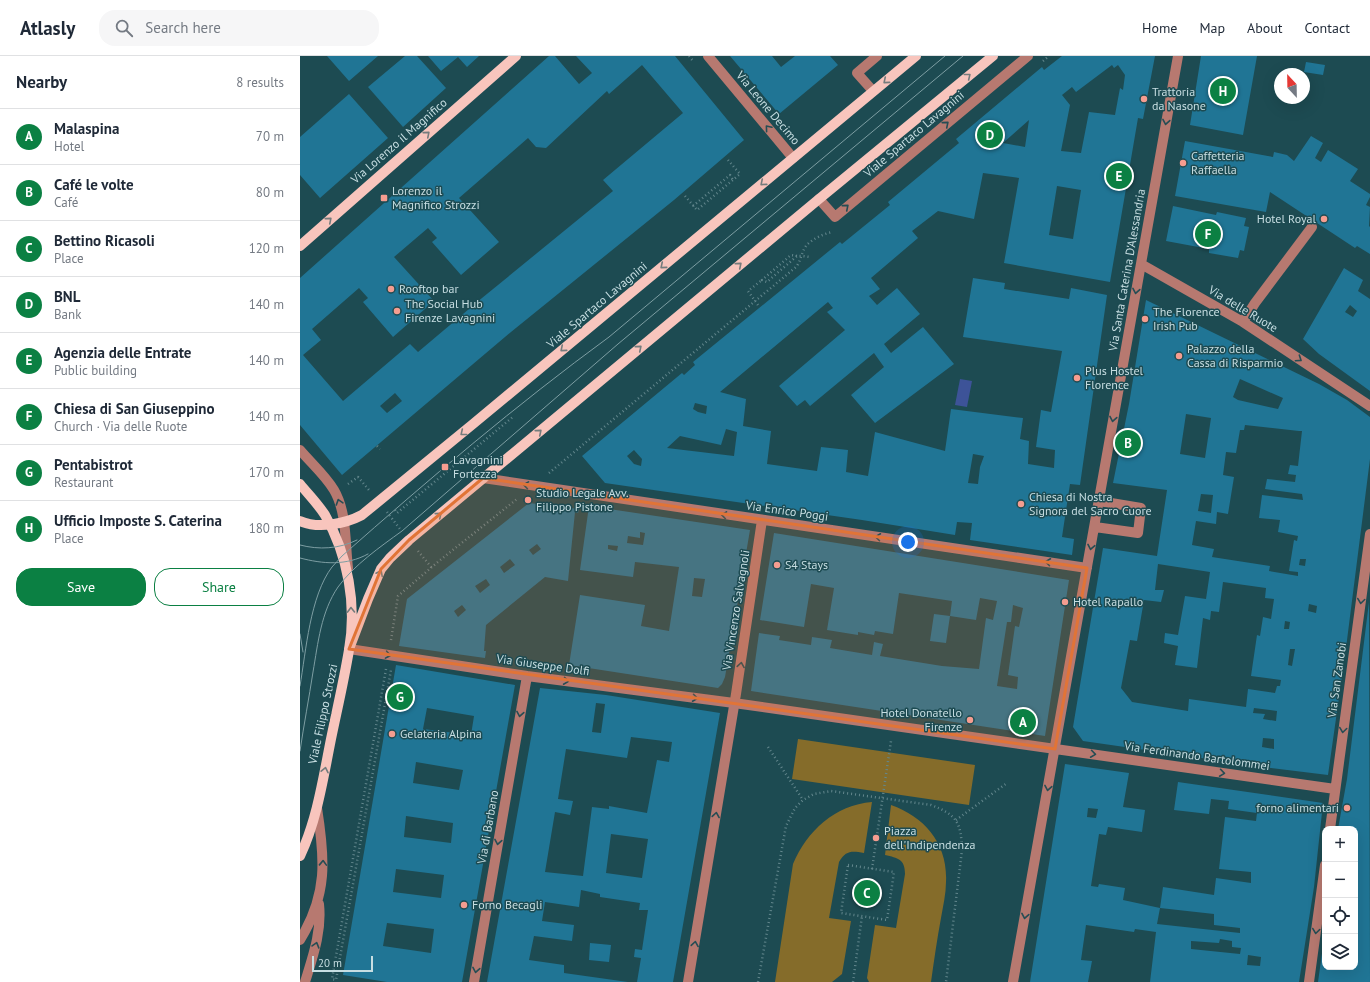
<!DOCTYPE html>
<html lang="en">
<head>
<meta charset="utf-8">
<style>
	body { margin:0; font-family:"PT Sans",sans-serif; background:#f6f6f7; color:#1f2937 }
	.controls { position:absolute; right:12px; bottom:12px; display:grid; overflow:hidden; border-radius:8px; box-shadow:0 4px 16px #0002 }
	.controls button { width:36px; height:36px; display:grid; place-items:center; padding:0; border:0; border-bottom:1px solid #e0e1e3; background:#fff; color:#1f2937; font:20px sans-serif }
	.compass { position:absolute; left:974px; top:12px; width:36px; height:36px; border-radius:50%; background:#fff; box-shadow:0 4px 16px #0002; rotate:338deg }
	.scale { position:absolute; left:12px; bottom:10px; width:61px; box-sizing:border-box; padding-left:4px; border:2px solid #c7dee2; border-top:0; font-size:11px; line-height:14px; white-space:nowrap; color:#c7dee2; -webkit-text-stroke:3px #1d4b52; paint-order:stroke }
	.you { position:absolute; left:608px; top:486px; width:14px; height:14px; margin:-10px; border:3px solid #fff; border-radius:50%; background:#1a73e8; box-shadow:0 0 0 6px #1a73e833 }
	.badge { display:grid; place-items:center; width:26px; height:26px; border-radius:50%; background:#0b8043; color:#fff; font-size:13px; font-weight:700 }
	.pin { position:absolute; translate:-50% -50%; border:2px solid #fff; box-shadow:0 1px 4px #0006 }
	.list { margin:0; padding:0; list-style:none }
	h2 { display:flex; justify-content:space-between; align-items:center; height:52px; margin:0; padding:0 16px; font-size:17px }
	h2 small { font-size:13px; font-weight:400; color:#747a83 }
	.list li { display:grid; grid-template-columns:26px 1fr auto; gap:12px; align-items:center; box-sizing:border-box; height:56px; padding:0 16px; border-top:1px solid #e0e1e3 }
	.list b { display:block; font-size:15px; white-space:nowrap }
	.list p { margin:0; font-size:13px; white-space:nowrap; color:#747a83 }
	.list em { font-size:13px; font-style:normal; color:#747a83 }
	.actions { display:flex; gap:8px; padding:12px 16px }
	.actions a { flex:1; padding:9px 0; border:1px solid #0b8043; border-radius:16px; text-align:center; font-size:14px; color:#0b8043 }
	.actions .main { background:#0b8043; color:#fff }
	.icon { flex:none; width:22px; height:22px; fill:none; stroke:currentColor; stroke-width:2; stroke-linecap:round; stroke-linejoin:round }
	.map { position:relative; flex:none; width:1070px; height:926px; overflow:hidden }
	header { display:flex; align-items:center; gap:24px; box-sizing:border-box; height:56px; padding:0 20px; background:#fff; border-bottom:1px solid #e0e1e3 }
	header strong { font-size:19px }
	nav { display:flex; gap:22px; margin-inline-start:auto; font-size:14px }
	.search { width:280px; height:36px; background:#f6f6f7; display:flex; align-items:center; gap:10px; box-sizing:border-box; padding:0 14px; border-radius:16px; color:#747a83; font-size:15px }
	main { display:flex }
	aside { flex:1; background:#fff }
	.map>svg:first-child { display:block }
</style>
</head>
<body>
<header>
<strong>Atlasly</strong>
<div class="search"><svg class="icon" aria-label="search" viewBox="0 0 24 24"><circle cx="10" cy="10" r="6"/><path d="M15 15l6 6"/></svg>Search here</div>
<nav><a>Home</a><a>Map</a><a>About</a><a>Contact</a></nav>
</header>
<main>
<aside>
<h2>Nearby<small>8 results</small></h2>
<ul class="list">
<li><span class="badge">A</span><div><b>Malaspina</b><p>Hotel</p></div><em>70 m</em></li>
<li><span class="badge">B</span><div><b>Café le volte</b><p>Café</p></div><em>80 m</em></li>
<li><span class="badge">C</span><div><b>Bettino Ricasoli</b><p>Place</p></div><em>120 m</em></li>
<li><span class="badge">D</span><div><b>BNL</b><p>Bank</p></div><em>140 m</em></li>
<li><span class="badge">E</span><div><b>Agenzia delle Entrate</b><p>Public building</p></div><em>140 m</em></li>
<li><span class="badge">F</span><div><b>Chiesa di San Giuseppino</b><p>Church · Via delle Ruote</p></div><em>140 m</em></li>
<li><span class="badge">G</span><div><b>Pentabistrot</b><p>Restaurant</p></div><em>170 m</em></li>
<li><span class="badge">H</span><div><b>Ufficio Imposte S. Caterina</b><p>Place</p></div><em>180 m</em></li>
</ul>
<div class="actions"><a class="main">Save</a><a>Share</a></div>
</aside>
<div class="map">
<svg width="1070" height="926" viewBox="0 0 1070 926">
	<rect width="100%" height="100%" fill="#1d4b52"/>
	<path fill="#856c2a" d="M498 683 675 709 669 749 492 723Z
		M572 746 564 797C552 795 546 794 539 806L529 862 551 865 542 918 532 926H475L493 808C507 775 535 749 572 746Z
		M591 749C625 761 648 788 646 826 646 838 643 850 641 862 637 883 634 905 631 926H569L567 922 575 869 596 872 605 818C605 803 598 802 585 799Z"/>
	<path fill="#3d5398" d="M660 323 672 325 667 351 655 349Z"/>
	<path fill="#207595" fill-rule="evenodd" d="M27 0H78L49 25Z
		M105 0H117L146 32 103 71 68 31Z
		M128 0H179L167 11 158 1 141 15Z
		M249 0H255L279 28 292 17 276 0H375L444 84 374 144 211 276 42 419 0 369V222ZM342 9 383 57 303 124 313 135 182 242 118 296 110 288 43 345 3 299 21 284 12 273 59 232 68 242 63 246 93 281 134 245 94 201 128 172 137 182 132 186 161 219 199 186 159 142 228 82 236 91 246 92 307 35 309 38ZM95 337 102 345 87 357 80 350Z
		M430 0H472L481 11 495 0H530L538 9 479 58Z
		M762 0H855L843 63 838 62 810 226 704 207 719 122 683 117 674 163 638 155 612 175 618 182 571 222 580 233 569 240 577 249 597 232 620 258 584 288 591 297 623 271 654 308 575 367 551 339 584 311 574 297 510 350 505 344 497 350 479 330 545 274 527 256 533 252 528 246 420 336 446 343 443 370 471 375 467 408 517 415 521 391 548 394 546 416 568 420 575 376 645 395 651 353 723 362 720 383 729 385 728 408 754 412 755 394 736 391 741 354 751 356 762 295 663 281 673 222 705 227 704 233 769 243 771 232 807 239 780 429 770 428 762 481 774 483 772 499 670 484 672 467 657 466 655 479 562 464 305 427 282 400 382 317 384 319 395 309 393 306 540 186 542 188 590 149 588 146 659 87 656 83 742 11 744 14ZM812 9 814 12 818 9 825 19 823 34 820 32 815 59 789 56 781 97 761 95 770 49 762 39 772 31 776 36ZM729 64 725 91 703 87ZM757 130 781 134 773 183 749 179ZM395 347 407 350 406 358 398 356 393 353ZM426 373 437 376 434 400 367 392 380 380 421 389ZM334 394 342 403 341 410 334 408 327 400ZM673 398 684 400 680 411 678 428 668 427Z
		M901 0H957L943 79 890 69Z
		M1006 6 1025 9 1023 19 1004 16Z
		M49 38 88 82 20 142 0 119V81Z
		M1011 80 1023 87 1015 102 1021 106 1028 94 1058 113 1050 125 1070 138V141L1066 149 1070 151 1069 170 1070 171V198L1057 190 1055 192 970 136 966 156 875 140 885 85 973 101 974 96 987 99 994 105Z
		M873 150 916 159 917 156 946 162 944 170 949 171 944 195 940 194 938 202 909 197V193L866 185Z
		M1044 212 1063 224 1058 235 1070 243V335L1019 298 1003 283ZM1050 249 1057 255 1053 261 1045 256Z
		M846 244 1019 328 1047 344 1070 361V403L1046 592 1028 719 971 712 783 685 773 671 803 492 857 500 867 434 813 427 829 348ZM940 323 983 342 978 353 938 344 933 341ZM886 358 911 362 905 402 880 398ZM945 369 999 375H1002L998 410 990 409 988 418 996 419 995 426 967 423 965 433 1002 438 1003 444 962 439 959 462 980 464 978 476 998 480 997 485 994 484 989 515 998 516V520L969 515 970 510 912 501 914 493 892 489 896 465 916 468 917 456 928 458 934 421 923 419 926 396 936 397 940 374H944ZM901 438 913 439 911 457 898 455ZM1000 503H1006L1005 510 999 509ZM858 508 910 516 906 543 885 540 878 579 865 577 864 587 878 590 875 609 897 612 903 562 910 564 911 555 919 556 923 526 966 532 965 542 974 543 971 563 963 561 960 580 957 579 951 620 981 624 980 630H977L975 637 948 633 946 651 889 643 888 655 832 646 821 632 830 584 837 585 844 544 861 546 864 534H855ZM1009 548 1017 550 1016 557 1008 555ZM985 565 990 566 989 573H984ZM990 593H995L992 610 988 609ZM954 652 977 655 976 665 963 663 965 658 953 657ZM963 682 974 683V693L962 691Z
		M229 447 279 453 278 457 275 456 268 525 245 521 186 569 184 595H186L185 602 99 590 107 543ZM237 488 241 493 233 499 229 494ZM210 503 215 509 204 517 200 511ZM186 523 190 529 180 537 175 530ZM162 549 166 554 158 561 154 555Z
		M289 450 450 474 425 621 422 628 418 632 269 609 280 539 345 549 341 570 369 575 379 511 335 506 333 521 280 514ZM340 476 345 477 343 489 327 487 328 480 340 482ZM308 489 318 490 317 495 308 493ZM394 522 405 523 402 541 392 540Z
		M474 477 769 524 745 680 451 635 459 577 480 580 479 584 511 589 512 581 532 584 530 592 572 599 574 586 583 588 580 600 642 610 679 613 686 562 693 564 697 545 680 542 676 564 650 560 652 545 599 537 593 578 575 575 574 579 558 576V579L527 574 534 532 511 528 504 571 460 564ZM713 549 723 552 719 571 715 570 708 619 718 621 717 633 697 630 707 566H711Z
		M1069 546 1070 926H1018L1024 883 1025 911H1055V773H1038L1047 723Z
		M634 558 650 560 646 587 630 585Z
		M96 609 215 629 162 926H87L43 919ZM127 652 174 660 171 679 123 673ZM116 706 163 714 159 734 113 727ZM106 760 153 767 151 787 104 781ZM96 813 144 819 141 842 93 836ZM87 867 134 873 131 897 83 890Z
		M240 632 306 639 420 657 373 926H337L341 902 334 901 335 893 342 894 348 854H339L340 847 300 841V838L281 834 279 851 245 846 242 865 274 869 272 885 234 880 229 904 264 909V917L328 926H187ZM296 647 305 648 301 677 292 676ZM331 681 372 686 369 706 357 704 347 757 309 750V753L292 751 283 820 245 816 255 756 270 759 273 745 258 743 266 693 327 702ZM311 778 348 783 342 822 306 817Z
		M765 708 829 717 823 751 845 754 842 776 808 771 806 779 799 778 791 830 798 831 799 828 825 832 823 844 860 852 863 831 914 839 916 822 951 827V816L919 813 925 761 956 765 957 757 928 753 929 745 911 743 909 758 874 754 878 726 1023 747 1014 831 999 926H850L856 876 835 873 834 876 786 869 781 904 792 905 788 926H730ZM788 752 798 753 796 762 787 761ZM860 852 914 858V869L940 872V877L857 868ZM920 883 932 885V891L941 892 940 898 891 893V885L919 887ZM948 899 961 901 960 910 947 909Z
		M290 887 311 889 309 906 289 904Z"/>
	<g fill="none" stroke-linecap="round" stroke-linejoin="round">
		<path stroke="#63878d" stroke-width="2.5" stroke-dasharray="1 3" stroke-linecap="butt" d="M389 0 393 5
			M743 5 749 0
			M385 140 397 154 440 118 428 104
			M393 150 430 119 433 124
			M497 200 491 199 462 224 467 226 497 200H502L510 201
			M458 249 448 235 462 224
			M77 390 80 393
			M249 417 496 211C501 205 501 197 506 190 512 183 523 178 532 176
			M48 428 58 421 69 434
			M95 454 97 457 214 360
			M87 456 100 473
			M118 495 132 512
			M91 584 98 540 139 505 217 443
			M86 613 32 923 36 924 91 614
			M468 691 503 744
			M656 764 707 727
			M548 809 594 816 587 864 541 857Z
			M572 813 591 685
			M458 926 486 770 495 752 503 744 514 738 531 735 631 749C657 759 661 766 662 794L646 926
			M553 926 562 860"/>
		<path stroke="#b77970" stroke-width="10" d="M408 0 493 102
			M573 35 557 17 577 0
			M519 143 535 161 728 0
			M841 208 943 266 1070 350
			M943 266 955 247 1012 171
			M0 394C11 407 25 419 34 434 47 456 45 487 48 512
			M183 422 787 512
			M795 471 838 477 841 452 799 445
			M49 593 227 620 434 647 1035 733
			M1030 773 1070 478
			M0 884C28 838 25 803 17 752
			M5 926C13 900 22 875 19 848
			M174 926 227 620
			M388 926 436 638 462 464
			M713 926 878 0
			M1009 926 1025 809"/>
		<path stroke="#f8c5bd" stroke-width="10" d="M0 190 216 0
			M0 428C8 438 18 448 25 459 48 499 57 549 49 594 44 624 37 654 31 683 23 723 17 764 0 800
			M0 465C18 473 45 468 62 459L173 368 616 0
			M49 593 68 543 81 513 90 502 109 484 519 143 693 0"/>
		<path stroke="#7d9ea3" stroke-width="1" d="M0 489C19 494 39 493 57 484
			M0 502C23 508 46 510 68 498
			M0 578 3 596
			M0 630C6 595 10 540 32 511 35 507 39 504 42 500 128 424 216 349 309 281L645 0
			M0 695C4 668 9 642 13 616 18 587 21 556 38 531 54 509 80 491 102 475L318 288 663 0"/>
	</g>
	<defs><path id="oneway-chevron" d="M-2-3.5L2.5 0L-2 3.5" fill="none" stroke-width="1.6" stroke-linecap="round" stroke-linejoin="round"/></defs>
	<g stroke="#757c7d">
		<use href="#oneway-chevron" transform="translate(668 20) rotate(-39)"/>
		<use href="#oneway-chevron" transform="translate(586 25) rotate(140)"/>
		<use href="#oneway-chevron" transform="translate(127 78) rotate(-41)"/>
		<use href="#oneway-chevron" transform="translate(463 127) rotate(140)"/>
		<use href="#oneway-chevron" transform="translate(29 164) rotate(-41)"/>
		<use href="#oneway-chevron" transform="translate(439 209) rotate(-40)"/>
		<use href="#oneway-chevron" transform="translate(363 210) rotate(140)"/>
		<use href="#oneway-chevron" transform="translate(339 292) rotate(-40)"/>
		<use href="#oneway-chevron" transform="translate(263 293) rotate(140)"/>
		<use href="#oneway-chevron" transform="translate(239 376) rotate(-40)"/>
		<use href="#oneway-chevron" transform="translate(163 377) rotate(141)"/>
		<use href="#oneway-chevron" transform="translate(139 459) rotate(-41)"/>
		<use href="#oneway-chevron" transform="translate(80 517) rotate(-63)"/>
		<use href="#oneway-chevron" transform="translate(51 554) rotate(-91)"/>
		<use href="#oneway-chevron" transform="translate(25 714) rotate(-78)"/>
	</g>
	<g stroke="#254d54">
		<use href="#oneway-chevron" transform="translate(866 66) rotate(100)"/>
		<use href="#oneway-chevron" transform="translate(646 68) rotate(-40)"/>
		<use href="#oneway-chevron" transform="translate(468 72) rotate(-130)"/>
		<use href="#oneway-chevron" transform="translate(546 151) rotate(-40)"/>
		<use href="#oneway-chevron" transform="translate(836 235) rotate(100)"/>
		<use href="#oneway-chevron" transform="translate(999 303) rotate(34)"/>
		<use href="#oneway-chevron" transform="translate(813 363) rotate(100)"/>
		<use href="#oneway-chevron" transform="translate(226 429) rotate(-171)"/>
		<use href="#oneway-chevron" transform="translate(39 446) rotate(-108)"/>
		<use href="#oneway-chevron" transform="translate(424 459) rotate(-171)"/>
		<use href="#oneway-chevron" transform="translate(578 481) rotate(-172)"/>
		<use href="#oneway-chevron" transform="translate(791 491) rotate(101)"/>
		<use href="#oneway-chevron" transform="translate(748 506) rotate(-172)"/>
		<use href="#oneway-chevron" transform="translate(1061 545) rotate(98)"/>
		<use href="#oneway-chevron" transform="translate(88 599) rotate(10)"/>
		<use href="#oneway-chevron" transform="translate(441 609) rotate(-81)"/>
		<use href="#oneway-chevron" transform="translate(266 625) rotate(8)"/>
		<use href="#oneway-chevron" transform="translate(395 642) rotate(8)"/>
		<use href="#oneway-chevron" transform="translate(220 658) rotate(100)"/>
		<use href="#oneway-chevron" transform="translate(1043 674) rotate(98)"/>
		<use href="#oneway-chevron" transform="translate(793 698) rotate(8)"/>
		<use href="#oneway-chevron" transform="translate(922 717) rotate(8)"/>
		<use href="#oneway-chevron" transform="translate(748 732) rotate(100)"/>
		<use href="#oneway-chevron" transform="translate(416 759) rotate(-81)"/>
		<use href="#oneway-chevron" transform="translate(198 786) rotate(100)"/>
		<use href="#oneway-chevron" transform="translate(23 807) rotate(-88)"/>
		<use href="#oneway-chevron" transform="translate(725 860) rotate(100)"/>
		<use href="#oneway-chevron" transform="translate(1016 875) rotate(98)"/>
		<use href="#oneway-chevron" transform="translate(395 888) rotate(-81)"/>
		<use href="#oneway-chevron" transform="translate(16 889) rotate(-74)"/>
		<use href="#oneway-chevron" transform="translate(176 914) rotate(100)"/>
	</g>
	<path fill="#e17437" fill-opacity="0.2" stroke="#e17437" stroke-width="3" stroke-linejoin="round" d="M183 422 787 512 755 693 49 593 81 513 109 484Z"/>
	<g fill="#f59d90" stroke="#1d4b52" stroke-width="1.5">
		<circle cx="844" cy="43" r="4"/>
		<circle cx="883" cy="107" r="4"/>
		<rect x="80" y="138" width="8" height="8" rx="2"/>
		<circle cx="1024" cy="163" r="4"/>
		<circle cx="91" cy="233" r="4"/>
		<circle cx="97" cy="255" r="4"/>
		<circle cx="845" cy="263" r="4"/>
		<circle cx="879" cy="300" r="4"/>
		<circle cx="777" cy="322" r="4"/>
		<rect x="141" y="407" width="8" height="8" rx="2"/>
		<circle cx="228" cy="444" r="4"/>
		<circle cx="721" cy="448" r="4"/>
		<circle cx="477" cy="509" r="4"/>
		<circle cx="765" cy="546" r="4"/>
		<circle cx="670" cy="664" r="4"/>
		<circle cx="92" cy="678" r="4"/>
		<circle cx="1047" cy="752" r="4"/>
		<circle cx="576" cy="782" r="4"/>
		<circle cx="164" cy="849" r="4"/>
	</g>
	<g text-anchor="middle" stroke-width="3" stroke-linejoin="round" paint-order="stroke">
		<g font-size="12" fill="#c7dee2" stroke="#1d4b52" text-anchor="start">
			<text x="852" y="40">Trattoria<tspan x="852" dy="14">da Nasone</tspan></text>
			<text x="891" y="104">Caffetteria<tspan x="891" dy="14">Raffaella</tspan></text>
			<text x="92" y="139">Lorenzo il<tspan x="92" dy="14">Magnifico Strozzi</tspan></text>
			<text x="1016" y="167" text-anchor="end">Hotel Royal</text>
			<text x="99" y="237">Rooftop bar</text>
			<text x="105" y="252">The Social Hub<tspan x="105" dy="14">Firenze Lavagnini</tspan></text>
			<text x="853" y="260">The Florence<tspan x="853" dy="14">Irish Pub</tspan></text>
			<text x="887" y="297">Palazzo della<tspan x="887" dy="14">Cassa di Risparmio</tspan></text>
			<text x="785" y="319">Plus Hostel<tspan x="785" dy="14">Florence</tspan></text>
			<text x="153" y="408">Lavagnini<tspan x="153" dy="14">Fortezza</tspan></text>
			<text x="236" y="441">Studio Legale Avv.<tspan x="236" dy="14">Filippo Pistone</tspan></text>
			<text x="729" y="445">Chiesa di Nostra<tspan x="729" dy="14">Signora del Sacro Cuore</tspan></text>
			<text x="485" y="513">S4 Stays</text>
			<text x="773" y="550">Hotel Rapallo</text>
			<text x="662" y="661" text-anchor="end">Hotel Donatello<tspan x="662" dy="14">Firenze</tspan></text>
			<text x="100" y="682">Gelateria Alpina</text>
			<text x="1039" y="756" text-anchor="end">forno alimentari</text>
			<text x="584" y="779">Piazza<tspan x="584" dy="14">dell'Indipendenza</tspan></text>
			<text x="172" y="853">Forno Becagli</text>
		</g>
		<g font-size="12" fill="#c7dee2" stroke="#1d4b52">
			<text transform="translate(468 52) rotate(50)" y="4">Via Leone Decimo</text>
			<text transform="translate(614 78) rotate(-40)" y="4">Viale Spartaco Lavagnini</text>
			<text transform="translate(99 85) rotate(-41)" y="4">Via Lorenzo il Magnifico</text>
			<text transform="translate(827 214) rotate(-80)" y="4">Via Santa Caterina D'Alessandria</text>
			<text transform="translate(297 249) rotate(-40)" y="4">Viale Spartaco Lavagnini</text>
			<text transform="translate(943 253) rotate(31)" y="4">Via delle Ruote</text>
			<text transform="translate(487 455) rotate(8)" y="4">Via Enrico Poggi</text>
			<text transform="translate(436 554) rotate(-81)" y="4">Via Vincenzo Salvagnoli</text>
			<text transform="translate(243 609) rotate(8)" y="4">Via Giuseppe Dolfi</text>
			<text transform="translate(1037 624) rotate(-82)" y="4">Via San Zanobi</text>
			<text transform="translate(23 658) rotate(-78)" y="4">Viale Filippo Strozzi</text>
			<text transform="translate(897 700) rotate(8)" y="4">Via Ferdinando Bartolommei</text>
			<text transform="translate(188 771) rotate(-80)" y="4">Via di Barbano</text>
		</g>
	</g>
</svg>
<div class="controls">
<button>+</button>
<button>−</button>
<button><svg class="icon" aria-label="locate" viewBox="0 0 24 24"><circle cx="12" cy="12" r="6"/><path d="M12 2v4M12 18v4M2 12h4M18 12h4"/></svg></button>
<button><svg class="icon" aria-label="layers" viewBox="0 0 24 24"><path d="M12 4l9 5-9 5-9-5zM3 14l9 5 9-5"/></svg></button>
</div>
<svg class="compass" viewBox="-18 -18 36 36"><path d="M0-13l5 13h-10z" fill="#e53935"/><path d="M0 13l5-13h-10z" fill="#747a83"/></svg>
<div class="scale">20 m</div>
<div class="you"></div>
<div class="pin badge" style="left:723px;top:666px">A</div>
<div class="pin badge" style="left:828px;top:387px">B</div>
<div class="pin badge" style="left:567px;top:837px">C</div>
<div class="pin badge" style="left:690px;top:79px">D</div>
<div class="pin badge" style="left:819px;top:120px">E</div>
<div class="pin badge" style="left:908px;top:178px">F</div>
<div class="pin badge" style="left:100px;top:641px">G</div>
<div class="pin badge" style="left:923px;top:35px">H</div>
</div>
</main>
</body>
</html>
